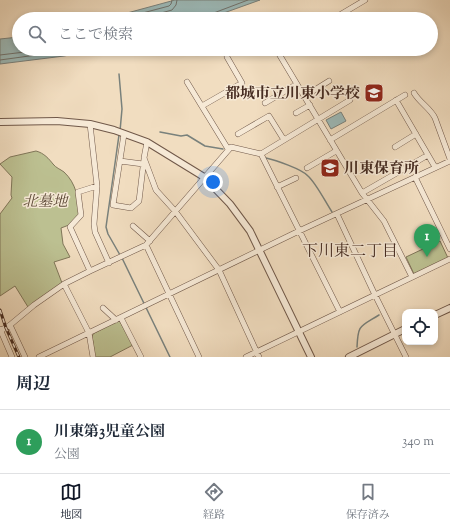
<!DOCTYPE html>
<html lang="ja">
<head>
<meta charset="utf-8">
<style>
	body { margin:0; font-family:"Sorts Mill Goudy","Noto Serif JP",serif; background:#f2f2f3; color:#1f2937 }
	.controls { position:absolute; right:12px; bottom:12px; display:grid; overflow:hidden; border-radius:8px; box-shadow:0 2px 6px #0003 }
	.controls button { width:36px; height:36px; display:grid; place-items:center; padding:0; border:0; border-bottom:1px solid #e0e1e3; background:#fff; color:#1f2937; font:20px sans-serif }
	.you { position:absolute; left:213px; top:182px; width:14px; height:14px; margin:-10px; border:3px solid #fff; border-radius:50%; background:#1a73e8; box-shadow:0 0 0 6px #1a73e833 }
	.badge { display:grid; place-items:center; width:26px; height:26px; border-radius:50%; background:#111827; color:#fff; font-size:13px; font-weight:700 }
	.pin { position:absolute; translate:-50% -33px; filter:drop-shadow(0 1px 2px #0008) }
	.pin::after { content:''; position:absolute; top:21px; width:14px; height:12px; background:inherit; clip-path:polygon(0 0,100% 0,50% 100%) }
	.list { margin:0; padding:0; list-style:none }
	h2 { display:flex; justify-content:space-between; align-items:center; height:52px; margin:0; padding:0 16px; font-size:17px }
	h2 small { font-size:13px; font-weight:400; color:#747a83 }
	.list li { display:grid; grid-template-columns:26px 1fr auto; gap:12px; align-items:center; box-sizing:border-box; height:64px; padding:0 16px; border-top:1px solid #e0e1e3 }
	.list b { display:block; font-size:15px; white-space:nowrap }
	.list p { margin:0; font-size:13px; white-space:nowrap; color:#747a83 }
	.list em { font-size:13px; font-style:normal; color:#747a83 }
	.icon { flex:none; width:22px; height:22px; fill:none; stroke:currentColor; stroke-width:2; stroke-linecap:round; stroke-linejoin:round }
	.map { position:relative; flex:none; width:450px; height:357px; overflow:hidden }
	.search { position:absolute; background:#fff; box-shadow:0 2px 6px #0003; left:12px; right:12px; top:12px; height:44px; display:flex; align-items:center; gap:10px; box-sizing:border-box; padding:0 14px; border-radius:22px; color:#747a83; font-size:15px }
	.sheet { height:116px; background:#fff }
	nav { display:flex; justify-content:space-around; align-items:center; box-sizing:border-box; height:56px; border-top:1px solid #e0e1e3; background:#fff; font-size:11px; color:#747a83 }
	nav a { display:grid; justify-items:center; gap:2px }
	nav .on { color:#111827 }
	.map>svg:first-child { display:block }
</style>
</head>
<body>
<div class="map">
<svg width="450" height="357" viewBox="0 0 450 357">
	<rect width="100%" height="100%" fill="#f1ddc0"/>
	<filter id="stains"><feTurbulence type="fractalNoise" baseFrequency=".005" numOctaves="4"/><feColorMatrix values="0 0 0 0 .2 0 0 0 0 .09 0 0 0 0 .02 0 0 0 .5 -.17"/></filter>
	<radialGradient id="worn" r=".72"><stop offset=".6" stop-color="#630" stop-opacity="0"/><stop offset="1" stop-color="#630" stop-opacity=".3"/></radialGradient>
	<path fill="#bcc091" stroke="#807659" d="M36 151C44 153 49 159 53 164 56 168 60 169 64 172 76 183 79 199 79 215L69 225 61 228 63 244 70 257 54 262 62 283 28 307 15 286 0 296V214L12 198 11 195 12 177 0 164 10 157Z
		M440 241 448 258 414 274 406 257Z
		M119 320 133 345 110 357H95L92 336 94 333Z"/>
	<path fill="#9cbab9" stroke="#79817c" d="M175 0H260L207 19H105Z
		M19 37V49H101L64 56 0 64V39Z
		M341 112 346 121 331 129 326 120Z"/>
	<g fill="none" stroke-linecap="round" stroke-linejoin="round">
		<path stroke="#70726d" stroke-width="1" d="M120 19 169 6 171 4 172 0
			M139 19 172 10 176 5 177 0
			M208 19 209 16 211 14 248 0
			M0 55 50 49
			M0 60 80 49"/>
		<path stroke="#79817c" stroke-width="1.5" d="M112 49V54
			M119 74 122 109 120 131
			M160 132 181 136 187 135 205 146 223 149
			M119 135 106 227 108 234 120 255
			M266 158C275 160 302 169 308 176 316 183 326 203 332 212
			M122 258 170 357
			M357 347C358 324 360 327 379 315"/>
		<defs>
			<path id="minor" d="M333 19 365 0
				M276 49 362 193 384 221 412 277
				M187 82 228 149
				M414 93C420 103 430 108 435 118L450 159
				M305 96 329 81
				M396 100 435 167
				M265 103 297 84
				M202 106 242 83 227 57
				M296 113 310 105
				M90 124 97 186 94 224 95 232 109 263
				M124 134 113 205 131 208 139 201 144 159
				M238 134 269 116 284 140
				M330 140 405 95
				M147 142 144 158 156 190 175 211 219 270 259 357
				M395 147 416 134
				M261 154 340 312
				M120 161 143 164
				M307 168 336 151
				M415 177 450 249
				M277 187 296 178
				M362 193 428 155
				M337 214 375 295 406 357
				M133 226 150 241
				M146 245 199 357
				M90 271 70 227 81 215 78 192 97 186
				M64 284 89 333 93 357
				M103 308 116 320
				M121 318 141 357
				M10 325 25 357
				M0 329 12 357
				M0 331 10 325 34 305 64 284 90 271 146 245 231 147 261 154 350 100
				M39 357 299 231 450 161
				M246 357 450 259"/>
			<path id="tertiary" d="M0 122 57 121 90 124 114 130 147 142 204 177 230 204 250 231 311 357
				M435 315 450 308
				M349 357 405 329"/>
		</defs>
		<use href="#minor" stroke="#705849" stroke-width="6"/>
		<use href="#tertiary" stroke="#705849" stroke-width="8"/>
		<use href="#minor" stroke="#f6e9d6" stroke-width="5"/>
		<use href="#tertiary" stroke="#f6e9d6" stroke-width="6"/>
		<defs>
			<path id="rail" d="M0 310 6 328 19 357"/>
		</defs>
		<use href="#rail" stroke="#452b21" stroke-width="3"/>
		<use href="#rail" stroke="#f6e9d6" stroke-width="1.5" stroke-dasharray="4.5" stroke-linecap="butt"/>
	</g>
	<defs>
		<symbol id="school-square" viewBox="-11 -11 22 22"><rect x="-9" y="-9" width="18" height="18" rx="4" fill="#8f2418" stroke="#f6e9d6"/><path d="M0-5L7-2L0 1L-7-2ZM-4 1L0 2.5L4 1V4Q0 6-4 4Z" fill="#fff"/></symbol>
	</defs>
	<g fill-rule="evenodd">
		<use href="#school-square" x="363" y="82" width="22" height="22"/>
		<use href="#school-square" x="319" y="157" width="22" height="22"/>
	</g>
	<g text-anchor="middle" stroke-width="3" stroke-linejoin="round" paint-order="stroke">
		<g font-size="15" font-weight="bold" fill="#452b21" stroke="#f6e9d6" text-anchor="end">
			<text x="360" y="98">都城市立川東小学校</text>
			<text x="344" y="173" text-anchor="start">川東保育所</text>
		</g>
		<g font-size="15" font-style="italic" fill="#5d4937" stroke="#f6e9d6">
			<text x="45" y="206">北墓地</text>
		</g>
		<g font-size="16" fill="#452b21" stroke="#f6e9d6">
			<text x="350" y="256">下川東二丁目</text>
		</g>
	</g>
	<rect width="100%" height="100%" filter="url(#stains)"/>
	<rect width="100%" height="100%" fill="url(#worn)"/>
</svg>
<div class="controls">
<button><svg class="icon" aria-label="locate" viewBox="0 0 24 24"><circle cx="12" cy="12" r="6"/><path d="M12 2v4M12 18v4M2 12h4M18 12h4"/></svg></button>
</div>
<div class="you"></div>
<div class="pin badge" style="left:427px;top:257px;background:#2e9e5b">1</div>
<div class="search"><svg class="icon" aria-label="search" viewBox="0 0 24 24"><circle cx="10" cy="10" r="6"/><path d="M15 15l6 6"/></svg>ここで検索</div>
</div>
<section class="sheet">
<h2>周辺<small></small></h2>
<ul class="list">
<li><span class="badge" style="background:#2e9e5b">1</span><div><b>川東第3児童公園</b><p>公園</p></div><em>340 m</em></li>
</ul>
</section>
<nav>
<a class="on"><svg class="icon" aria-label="map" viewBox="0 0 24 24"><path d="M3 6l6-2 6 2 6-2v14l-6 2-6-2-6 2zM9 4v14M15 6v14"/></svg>地図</a>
<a><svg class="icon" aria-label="directions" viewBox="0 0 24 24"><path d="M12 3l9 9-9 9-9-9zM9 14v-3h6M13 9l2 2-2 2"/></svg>経路</a>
<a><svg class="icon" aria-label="saved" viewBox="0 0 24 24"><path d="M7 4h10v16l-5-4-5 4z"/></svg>保存済み</a>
</nav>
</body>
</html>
